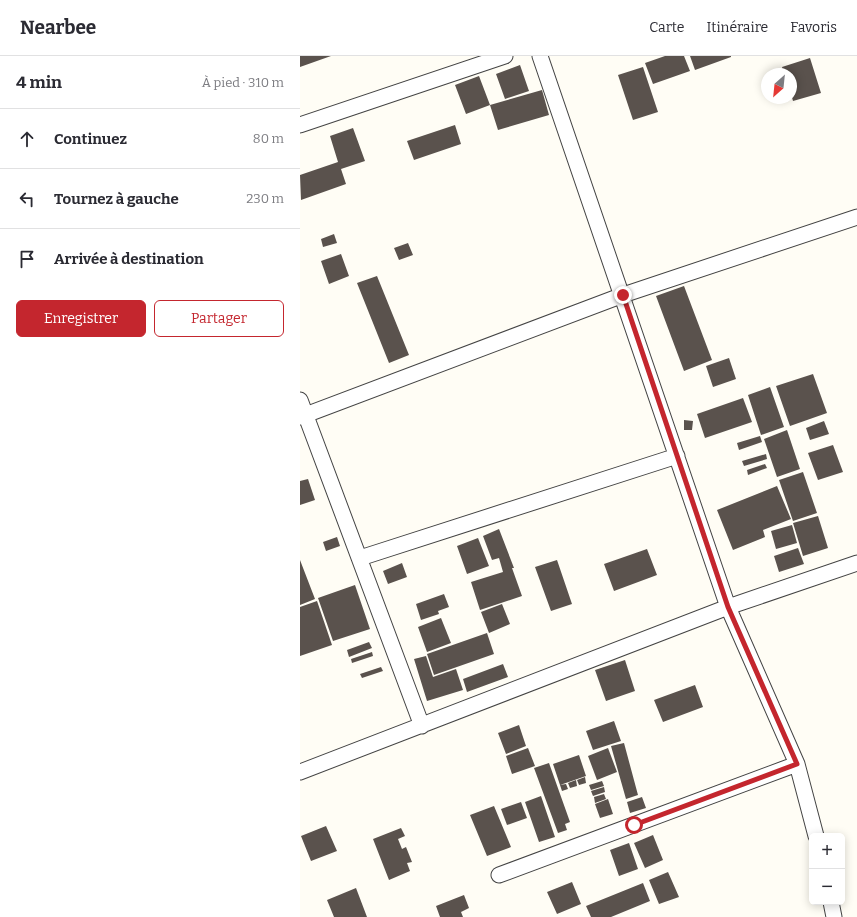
<!DOCTYPE html>
<html lang="fr">
<head>
<meta charset="utf-8">
<style>
	body { margin:0; font-family:Bitter,serif; background:#f7f7f7; color:#2b2b33 }
	.controls { position:absolute; right:12px; bottom:12px; display:grid; overflow:hidden; border-radius:6px; box-shadow:0 2px 10px #0003 }
	.controls button { width:36px; height:36px; display:grid; place-items:center; padding:0; border:0; border-bottom:1px solid #e1e1e2; background:#fff; color:#2b2b33; font:20px sans-serif }
	.compass { position:absolute; left:461px; top:12px; width:36px; height:36px; border-radius:50%; background:#fff; box-shadow:0 2px 10px #0003; rotate:207deg }
	.stop { position:absolute; width:12px; height:12px; margin:-9px; border:3px solid #c4262e; border-radius:50%; background:#fff }
	.stop.end { background:#c4262e; border-color:#fff; box-shadow:0 1px 4px #0008 }
	.list { margin:0; padding:0; list-style:none }
	h2 { display:flex; justify-content:space-between; align-items:center; height:52px; margin:0; padding:0 16px; font-size:17px }
	h2 small { font-size:13px; font-weight:400; color:#7c7c81 }
	.list li { display:grid; grid-template-columns:26px 1fr auto; gap:12px; align-items:center; box-sizing:border-box; height:60px; padding:0 16px; border-top:1px solid #e1e1e2 }
	.list b { display:block; font-size:15px; white-space:nowrap }
	.list em { font-size:13px; font-style:normal; color:#7c7c81 }
	.actions { display:flex; gap:8px; padding:12px 16px }
	.actions a { flex:1; padding:9px 0; border:1px solid #c4262e; border-radius:6px; text-align:center; font-size:14px; color:#c4262e }
	.actions .main { background:#c4262e; color:#fff }
	.icon { flex:none; width:22px; height:22px; fill:none; stroke:currentColor; stroke-width:2; stroke-linecap:round; stroke-linejoin:round }
	.map { position:relative; flex:none; width:557px; height:861px; overflow:hidden }
	header { display:flex; align-items:center; gap:24px; box-sizing:border-box; height:56px; padding:0 20px; background:#fff; border-bottom:1px solid #e1e1e2 }
	header strong { font-size:19px }
	nav { display:flex; gap:22px; margin-inline-start:auto; font-size:14px }
	main { display:flex }
	aside { flex:1; background:#fff }
	.map>svg:first-child { display:block }
</style>
</head>
<body>
<header>
<strong>Nearbee</strong>
<nav><a>Carte</a><a>Itinéraire</a><a>Favoris</a></nav>
</header>
<main>
<aside>
<h2>4 min<small>À pied · 310 m</small></h2>
<ul class="list">
<li><svg class="icon" aria-label="ahead" viewBox="0 0 24 24"><path d="M12 20V5M6 11l6-6 6 6"/></svg><div><b>Continuez</b></div><em>80 m</em></li>
<li><svg class="icon" aria-label="left" viewBox="0 0 24 24"><path d="M17 20v-9H6M10 6l-5 5 5 5"/></svg><div><b>Tournez à gauche</b></div><em>230 m</em></li>
<li><svg class="icon" aria-label="arrive" viewBox="0 0 24 24"><path d="M6 21V4h12l-3 4 3 4H6"/></svg><div><b>Arrivée à destination</b></div></li>
</ul>
<div class="actions"><a class="main">Enregistrer</a><a>Partager</a></div>
</aside>
<div class="map">
<svg width="557" height="861" viewBox="0 0 557 861">
	<rect width="100%" height="100%" fill="#fffdf5"/>
	<path fill="#5a524d" d="M0 0H31L0 11Z
		M365 0H384L390 15 353 28 345 7Z
		M390 0H431V1L395 14Z
		M510 2 521 37 493 45 491 38V18H484L482 11Z
		M220 9 229 35 205 43 196 18Z
		M343 11 358 56 333 64 318 19Z
		M179 20 190 49 166 58 155 29Z
		M242 34 249 59 198 74 190 49Z
		M155 69 161 88 114 104 107 85Z
		M53 72 65 105 41 113 46 128 1 144 0 119 38 106 30 80Z
		M34 178 37 187 23 191 21 183Z
		M108 187 113 199 99 204 94 192Z
		M41 198 49 220 29 228 21 205Z
		M77 220 109 299 89 307 57 227Z
		M384 230 412 304 384 315 356 240Z
		M429 302 436 323 413 331 406 310Z
		M513 318 527 357 490 370 476 330Z
		M470 331 484 371 461 379 448 339Z
		M443 342 452 366 405 382 397 358Z
		M384 364 393 365 392 374H384Z
		M524 365 529 378 510 384 506 372Z
		M487 374 500 413 477 421 464 383Z
		M460 380 462 386 439 394 437 387Z
		M533 389 543 416 518 424 508 397Z
		M466 398 467 403 444 410 442 405Z
		M465 408 467 412 448 419 447 414Z
		M503 416 517 457 493 465 479 424Z
		M8 423 15 444 0 449V425Z
		M477 430 491 463 463 474 465 481 433 494 417 454Z
		M518 460 528 492 503 500 493 467Z
		M492 469 497 487 476 493 471 475Z
		M199 473 214 512H212L222 540 180 554 171 526 203 516 199 502 192 504 183 480Z
		M37 481 40 490 26 495 23 486Z
		M178 482 189 510 167 518 157 490Z
		M498 492 504 508 479 516 474 500Z
		M347 493 357 519 314 535 304 508Z
		M0 504 15 543 0 549Z
		M257 504 272 548 251 555 235 511Z
		M102 507 107 521 88 528 83 515Z
		M55 529 70 573 33 585 18 542Z
		M144 538 149 551 138 555 139 558 121 564 116 548Z
		M17 545 32 589 0 600V551Z
		M202 548 210 568 189 577 181 556Z
		M141 562 151 587 127 596 118 571Z
		M187 577 194 598 134 619 127 598Z
		M69 586 72 592 49 601 47 594Z
		M72 596 73 600 52 607 51 603Z
		M126 600 133 621 156 613 163 634 127 645 114 603Z
		M325 604 335 635 306 645 295 614Z
		M203 608 208 621 167 636 163 623Z
		M81 611 83 615 62 622 60 618Z
		M395 629 403 651 363 666 354 644Z
		M314 665 321 685 293 694 286 675Z
		M219 669 226 690 206 698 198 677Z
		M324 687 338 739 326 743 311 690Z
		M228 692 235 710 212 718 206 700Z
		M308 692 317 716 297 724 288 700Z
		M279 699 286 720 260 729 253 708Z
		M249 707 270 766 265 768 267 774 258 777 234 712Z
		M285 721 286 727 279 729 277 724Z
		M276 724 277 730 270 732 268 727Z
		M302 725 304 730 291 734 289 729Z
		M266 728 268 733 262 735 260 729Z
		M304 731 305 736 293 740 291 735Z
		M304 738 306 743 295 747 294 741Z
		M241 740 255 781 239 786 225 746Z
		M342 741 346 752 330 757 327 746Z
		M308 743 313 758 300 762 295 748Z
		M221 746 227 762 207 769 201 753Z
		M194 750 211 791 187 800 170 759Z
		M26 770 37 795 11 805 1 780Z
		M101 772 105 780 98 783 102 793 106 791 112 806 107 807 110 815 89 824 73 783Z
		M353 779 363 804 345 812 334 787Z
		M329 787 338 813 319 820 310 794Z
		M368 816 379 841 359 848 349 824Z
		M272 826 281 848 257 858 247 836Z
		M343 827 350 845 311 861H291L286 850Z
		M56 832 67 861H34L27 844Z
		M164 839 169 852 161 856 163 861H140L136 850Z"/>
	<g fill="none" stroke-linecap="round" stroke-linejoin="round">
		<defs>
			<path id="minor" d="M240 0 428 551 497 708 516 780
				M0 69 205 0
				M0 344 122 670
				M0 361 323 239 557 161
				M60 502 377 400
				M0 716 428 551 557 507
				M199 819 497 708
				M531 846 534 861"/>
		</defs>
		<use href="#minor" stroke="#444" stroke-width="17"/>
		<use href="#minor" stroke="#fff" stroke-width="15"/>
	</g>
	<g fill="none" stroke-linecap="round" stroke-linejoin="round">
		<path stroke="#c4262e" stroke-width="5" d="M323 239 428 551 497 708 334 769"/>
	</g>
</svg>
<div class="controls">
<button>+</button>
<button>−</button>
</div>
<svg class="compass" viewBox="-18 -18 36 36"><path d="M0-13l5 13h-10z" fill="#e53935"/><path d="M0 13l5-13h-10z" fill="#7c7c81"/></svg>
<div class="stop" style="left:334px;top:769px"></div>
<div class="stop end" style="left:323px;top:239px"></div>
</div>
</main>
</body>
</html>
